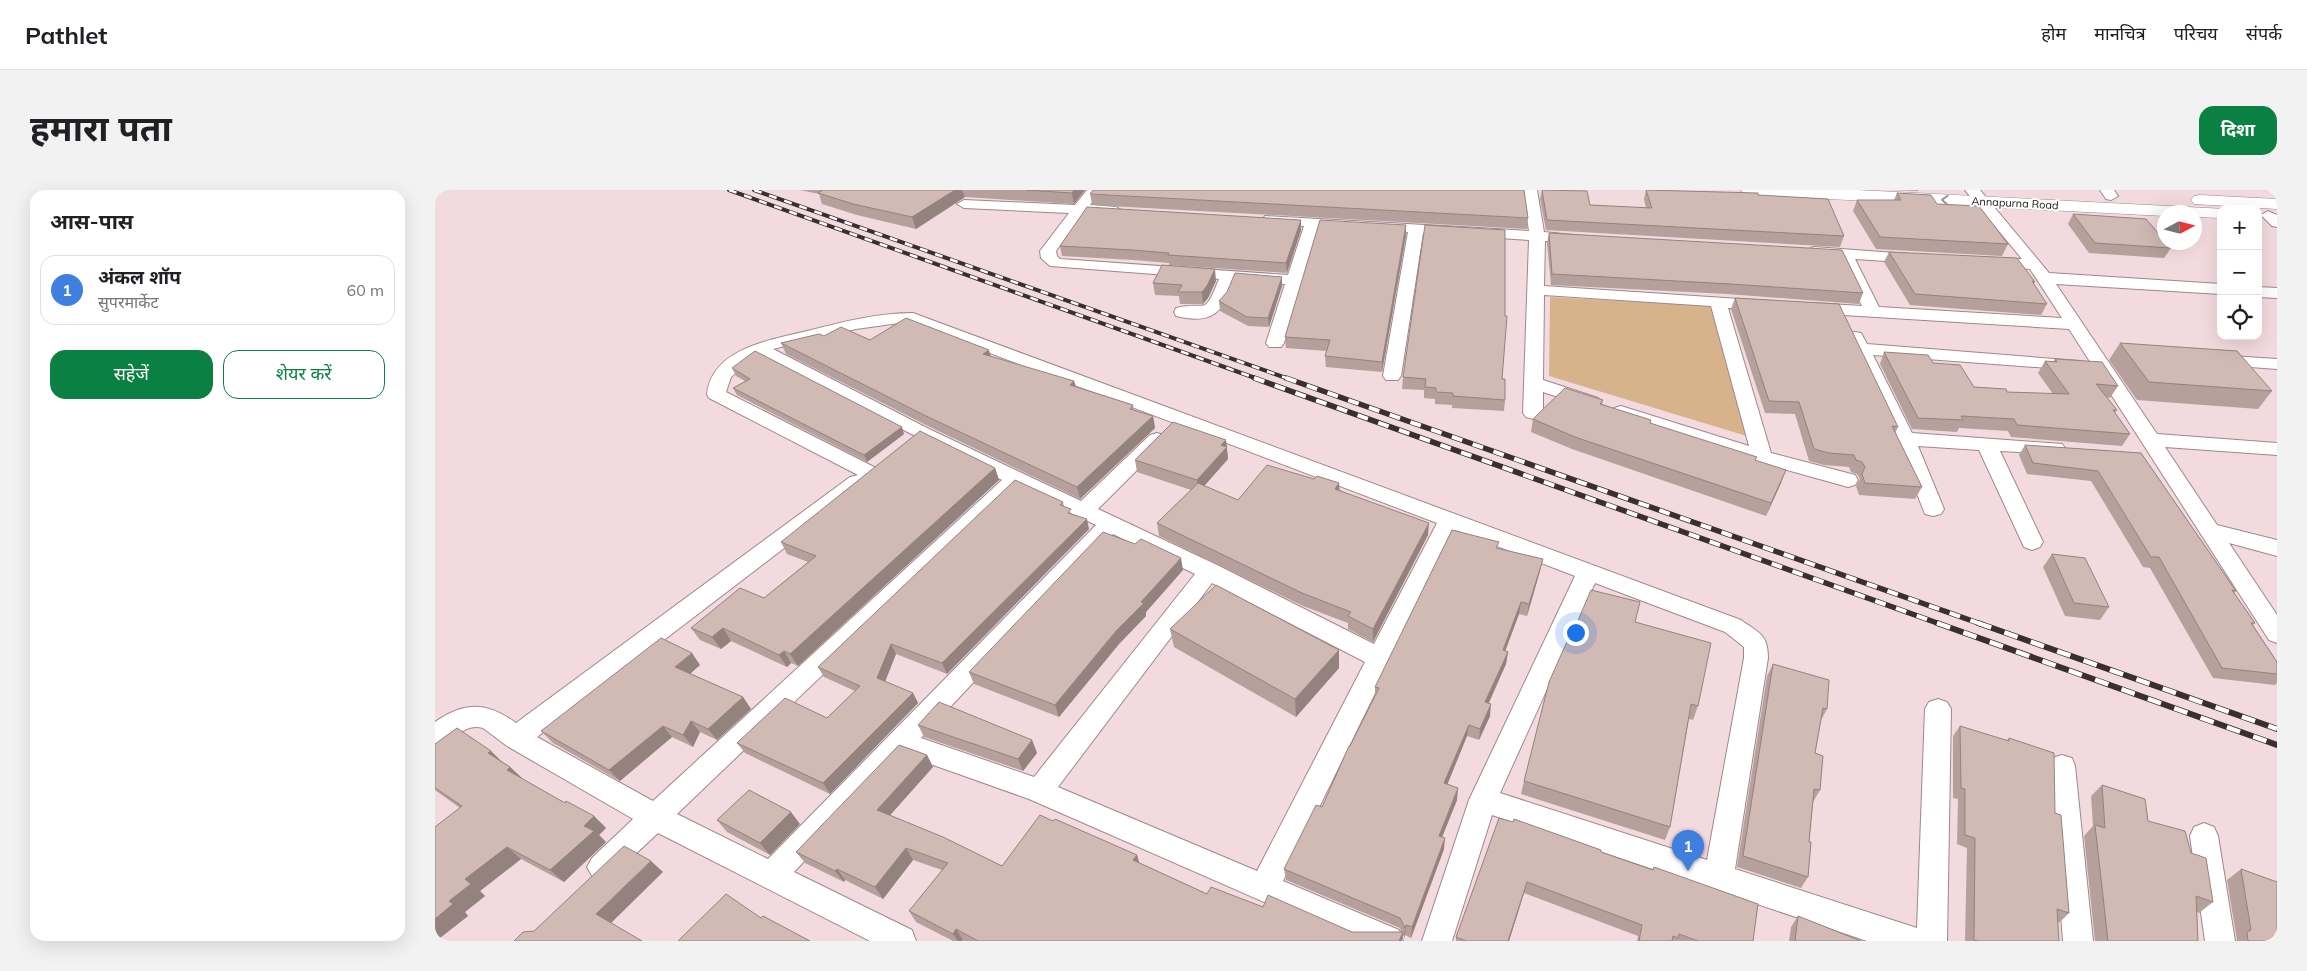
<!DOCTYPE html>
<html lang="hi">
<head>
<meta charset="utf-8">
<style>
	body { margin:0; font-family:Mulish,"Noto Sans Devanagari",sans-serif; background:#f2f2f2; color:#202124 }
	.controls { position:absolute; right:15px; top:15px; display:grid; overflow:hidden; border-radius:10px; box-shadow:0 5px 20px #0002 }
	.controls button { width:45px; height:45px; display:grid; place-items:center; padding:0; border:0; border-bottom:1px solid #e0e0e0; background:#fff; color:#202124; font:25px sans-serif }
	.compass { position:absolute; left:1722px; top:15px; width:45px; height:45px; border-radius:50%; background:#fff; box-shadow:0 5px 20px #0002; rotate:83deg }
	.you { position:absolute; left:1140px; top:442px; width:18px; height:18px; margin:-12px; border:4px solid #fff; border-radius:50%; background:#1a73e8; box-shadow:0 0 0 8px #1a73e833 }
	.badge { display:grid; place-items:center; width:32px; height:32px; border-radius:50%; background:#0b8043; color:#fff; font-size:16px; font-weight:700 }
	.pin { position:absolute; translate:-50% -41px; filter:drop-shadow(0 1px 2px #0008) }
	.pin::after { content:''; position:absolute; top:26px; width:18px; height:15px; background:inherit; clip-path:polygon(0 0,100% 0,50% 100%) }
	.list { margin:0; padding:0; list-style:none }
	h2 { display:flex; justify-content:space-between; align-items:center; height:65px; margin:0; padding:0 20px; font-size:21px }
	h2 small { font-size:16px; font-weight:400; color:#757577 }
	.list li { display:grid; grid-template-columns:32px 1fr auto; gap:15px; align-items:center; box-sizing:border-box; height:70px; margin:0 10px 10px; padding:0 10px; border:1px solid #e0e0e0; border-radius:15px }
	.list b { display:block; font-size:19px; white-space:nowrap }
	.list p { margin:0; font-size:16px; white-space:nowrap; color:#757577 }
	.list em { font-size:16px; font-style:normal; color:#757577 }
	.actions { display:flex; gap:10px; padding:15px 20px }
	.actions a { flex:1; padding:11px 0; border:1px solid #0b8043; border-radius:15px; text-align:center; font-size:18px; color:#0b8043 }
	.actions .main { background:#0b8043; color:#fff }
	.icon { flex:none; width:28px; height:28px; fill:none; stroke:currentColor; stroke-width:2; stroke-linecap:round; stroke-linejoin:round }
	.map { position:relative; flex:none; width:1842px; height:751px; overflow:hidden; border-radius:15px }
	header { display:flex; align-items:center; gap:30px; box-sizing:border-box; height:70px; padding:0 25px; background:#fff; border-bottom:1px solid #e0e0e0 }
	header strong { font-size:24px }
	nav { display:flex; gap:28px; margin-inline-start:auto; font-size:18px }
	.intro { display:flex; align-items:center; justify-content:space-between; box-sizing:border-box; height:120px; padding:0 30px }
	h1 { margin:0; font-size:35px }
	.button { padding:12px 22px; border-radius:15px; background:#0b8043; color:#fff; font-size:18px; font-weight:700 }
	main { display:flex; gap:30px; padding:0 30px }
	aside { flex:1; background:#fff; border-radius:15px; box-shadow:0 5px 20px #0002 }
	.map>svg:first-child { display:block }
</style>
</head>
<body>
<header>
<strong>Pathlet</strong>
<nav><a>होम</a><a>मानचित्र</a><a>परिचय</a><a>संपर्क</a></nav>
</header>
<div class="intro"><h1>हमारा पता</h1><a class="button">दिशा</a></div>
<main>
<aside>
<h2>आस-पास<small></small></h2>
<ul class="list">
<li><span class="badge" style="background:#3f7fe0">1</span><div><b>अंकल शॉप</b><p>सुपरमार्केट</p></div><em>60 m</em></li>
</ul>
<div class="actions"><a class="main">सहेजें</a><a>शेयर करें</a></div>
</aside>
<div class="map">
<svg width="1842" height="751" viewBox="0 0 1842 751">
	<rect width="100%" height="100%" fill="#f3dadf"/>
	<path fill="#d7b38c" d="M1115 107 1276 116 1315 247 1114 186Z"/>
	<g fill="none" stroke-linecap="round" stroke-linejoin="round">
		<defs>
			<path id="street" d="M652 0H666L655 15 681 17 688 21 681 25 648 24 621 61 622 66 625 69 853 85 869 36 835 33 828 29 830 26 1094 41 1088 0H1102L1109 42 1147 46 1150 49 1147 52 1110 51 1109 96 1335 111 1337 115 1335 119 1293 118 1336 263 1420 285 1423 290 1420 295 1413 297 1320 271 1179 226 1176 222 1179 218 1186 216 1314 256 1276 116 1109 105 1108 190 1163 208 1165 212 1163 216 1156 218 1108 202V223L1105 227 1098 229 1091 227 1088 223 1094 50 988 43 966 186 963 190H951L948 186 973 42 884 37 849 153 846 157H834L831 153 850 94 800 90C788 122 778 135 741 126L739 122 741 118C773 110 768 129 784 89L615 76 606 68 605 61 634 23 529 18 522 14 529 10 640 15Z
				M1530 0H1545L1614 83 1786 94V104L1621 94 1722 244 1842 253V265L1730 257 1782 335 1842 350V366L1794 353 1842 425V453L1834 450 1634 139 1376 123 1370 122 1368 118 1370 114 1376 113 1427 116 1404 68 1374 65 1371 62 1374 59 1379 57 1488 65 1490 68 1488 71 1482 73 1420 69 1444 117 1627 128 1595 79 1550 75 1548 72 1550 69H1587Z
				M1665 0H1679L1683 6 1676 10 1671 9Z
				M1833 21 1842 25V37L1837 36 1826 25Z
				M1823 97 1842 98V108L1823 107Z
				M478 123 1306 430C1324 443 1333 444 1333 468L1300 679 1482 738 1490 519 1494 512 1503 509 1512 512 1516 519 1512 751H1432L1057 625 1017 751H987L1034 610 1140 386 1020 340 848 691 964 740 968 751H918L594 609 470 565 359 682 477 740 481 751H435L223 643 177 686 167 690 157 686 152 677 157 668 198 629 72 556 48 538C27 532 17 555 0 561V532C30 511 52 512 81 533L415 287 423 285 274 208 272 204C277 158 336 150 372 141 407 132 442 123 478 123ZM464 133H476L1002 333 939 454 782 375 663 319 729 253 732 249 729 245 722 243 715 245 646 311 494 239 338 159 421 139ZM323 166 567 290 218 611 102 547 429 297 432 292 430 289 441 288 444 283 441 278 291 202 296 187ZM583 298 661 335 333 669 242 624ZM678 344 760 384 599 587 486 548ZM777 393 930 472 822 681 623 597ZM1160 393 1290 442 1309 457V468L1272 670 1065 603Z
				M1420 142 1426 143 1432 154 1645 171 1648 175 1645 179 1639 180 1438 165 1477 243 1627 254 1630 258 1627 262 1620 264 1565 261 1608 352 1605 357 1597 360 1589 357 1544 260 1483 256 1509 319 1506 324 1498 326 1490 324 1460 249 1411 147 1414 143Z
				M1781 165 1842 169V179L1775 174 1772 170 1775 166Z
				M1627 565 1637 568 1640 576 1658 751H1628L1614 576 1617 568Z
				M1769 633 1779 637 1783 646 1800 751H1770L1755 646 1759 637Z"/>
			<path id="secondary" d="M1306 0H1422L1791 19H1786V28L1760 27V22H1730V26L1315 5 1309 4Z
				M1765 5 1842 9V19L1759 14 1756 10 1759 6Z"/>
		</defs>
		<use href="#street" stroke="#9e878c" stroke-width="2"/>
		<use href="#secondary" stroke="#9e878c" stroke-width="1"/>
		<use href="#street" fill="#fff" fill-rule="evenodd"/>
		<use href="#secondary" fill="#fff" fill-rule="evenodd"/>
		<defs>
			<path id="rail-far2" d="M294 0 823 189
				M319 0 854 189"/>
			<path id="rail-far1" d="M819 188 1505 434
				M851 188 1546 434"/>
			<path id="rail" d="M1502 433 1842 555
				M1543 433 1842 539"/>
		</defs>
		<use href="#rail-far2" stroke="#392e31" stroke-width="4"/>
		<use href="#rail-far1" stroke="#392e31" stroke-width="5.5"/>
		<use href="#rail" stroke="#392e31" stroke-width="6"/>
		<use href="#rail-far2" stroke="#fff" stroke-width="2.5" stroke-dasharray="8" stroke-linecap="butt"/>
		<use href="#rail-far1" stroke="#fff" stroke-width="4" stroke-dasharray="11" stroke-linecap="butt"/>
		<use href="#rail" stroke="#fff" stroke-width="4.5" stroke-dasharray="14" stroke-linecap="butt"/>
	</g>
	<path fill="#b5a09b" d="M365 0H650L639 14 530 7 481 39 422 25 387 14 384 4Z
		M1107 0 1155 15 1211 18 1209 9 1211 0 1323 5 1409 46 1405 57 1111 40 1105 9Z
		M1458 0H1483V1Z
		M1827 0H1842V2Z
		M1462 3 1502 14 1573 54 1567 66 1441 59 1418 21 1422 10H1459Z
		M655 4 1093 28 1092 39 657 15Z
		M1638 24 1736 58 1729 68 1654 63 1633 34Z
		M866 30V40L852 83 734 75V73L699 70 627 66 625 56Z
		M1114 43 1428 103 1424 114 1292 104 1116 95 1112 53Z
		M971 45 947 182 891 177 890 166 892 161 851 158 850 147Z
		M1454 62 1600 92 1598 94 1612 114 1606 125 1475 115 1449 72Z
		M781 91 773 108 768 114H745L744 106 720 105 718 93Z
		M847 96 834 137 813 136 785 121 784 111Z
		M1300 108 1463 237 1460 243 1487 297 1480 309 1424 305 1421 296 1425 289 1422 284 1416 282 1414 277 1389 275 1374 271 1360 224 1330 223 1296 119Z
		M389 146 435 150 556 167 639 191 641 196 698 215 699 220 718 226 720 238 645 309 495 237 351 164 346 153Z
		M1685 153 1837 201 1823 219 1702 210 1674 170Z
		M1449 162 1498 173 1539 197 1572 202 1618 204 1603 183 1610 171 1618 172 1620 169 1683 196 1675 208 1671 207 1682 220 1680 223 1695 244 1687 256 1576 247 1573 241 1524 238 1522 242 1477 239 1445 174Z
		M297 178 469 244 432 272 302 205 298 198 310 191 301 186Z
		M968 187 1067 189 1070 210 1069 221 1017 218V215L1000 214V209L989 208V200L967 199Z
		M1168 210 1167 214 1215 233 1320 270 1346 293 1331 326 1137 259 1096 242 1098 229Z
		M791 250 793 269 769 296 803 310 905 300 993 345 938 452 913 439V433L868 416 724 346 722 333 756 300 702 282 700 270Z
		M1590 255 1706 263 1801 401 1799 403 1820 433 1818 435 1842 472V493L1840 495 1778 488 1715 378 1708 377 1656 291 1592 284 1584 265Z
		M560 278 564 290 363 476 356 473 352 477 296 451 286 459 265 450 256 438 329 408 373 372 352 364 346 352Z
		M628 312 629 317 654 339 512 484 461 464 450 492 478 503 483 513 395 604 310 563 302 553 392 528 420 501 389 487 383 477Z
		M1063 359 1105 381 1092 426 1084 424 1070 461 1073 462 1071 474 1053 513 1055 526 1044 550 1032 546 1012 595 1022 610 1007 647 1009 659 976 748 970 745 969 748 968 745 967 751H529L528 750 527 751H518L481 732 474 721 507 680 478 670 448 709 410 690 409 692 370 673 361 662 492 565 498 577 455 625 567 676 618 631 702 665 704 673 772 704 828 717 917 742H966L965 738 851 690 849 679 887 617 940 506V497Z
		M1617 364 1674 417 1665 430 1630 426 1608 377Z
		M748 380 711 422V426L684 454 624 527 539 494 534 482Z
		M1200 432 1263 516 1258 530 1254 529 1235 637 1230 650 1086 604 1089 591 1136 447Z
		M735 439 904 460V478L861 527 739 457Z
		M1338 474 1392 519 1386 530 1380 563 1385 600 1378 612 1374 652 1373 687 1366 698 1302 677 1332 486Z
		M265 475 255 484 308 507 316 519 282 550 265 542 258 557 237 547 185 591 118 553 106 541Z
		M483 535 597 550 602 563 588 581 489 547Z
		M1525 536 1571 551 1574 548 1620 623 1634 723 1625 732H1623L1624 751H1530L1532 658 1522 654 1523 609 1518 608V546Z
		M0 554 56 561 66 571 75 577 88 589 130 613 159 626 171 638 164 645 171 652 129 692 86 669 45 701 50 706 30 722 33 726 1 751H0L25 618 0 600Z
		M1667 595 1713 631 1756 663 1778 712 1764 723 1762 722 1763 751H1660L1649 646 1658 636 1656 606Z
		M282 630 365 634 335 665 292 642Z
		M1078 632 1166 662 1217 680 1219 677 1318 751H1202L1203 746 1089 703 1074 751H1021V747Z
		M1806 679 1842 751H1800L1802 750 1792 690Z
		M1363 726 1426 751H1354L1356 737Z"/>
	<path fill="#93827e" d="M520 0H527L530 7 481 39 477 27Z
		M639 0H650L639 14 637 3Z
		M866 30V40L852 83 851 73Z
		M971 35V45L947 182V172Z
		M780 79 781 91 773 108 768 114 767 102Z
		M847 87V96L834 137 833 128Z
		M554 160 557 171 548 164Z
		M639 191 642 202 635 195Z
		M718 226 720 238 645 309 642 297Z
		M467 237 469 244 432 272 429 265Z
		M791 250 793 269 763 303 762 290 786 255Z
		M560 278 564 290 363 476 355 464Z
		M1351 280 1346 293 1331 326 1336 313Z
		M904 293 905 306 900 299Z
		M652 329 654 339 512 484 507 473Z
		M994 333 993 345 938 452V439Z
		M746 368 748 380 711 422V426L684 454 624 527 620 515 706 412Z
		M1108 369 1105 381 1092 426 1094 414Z
		M1086 412 1084 424 1066 472 1068 460Z
		M288 438 296 451 286 459 277 447Z
		M456 454 461 464 447 499 442 488Z
		M904 460V478L861 527 860 509Z
		M349 461 356 473 352 477 344 465Z
		M1073 462 1071 474 1049 524 1050 512Z
		M257 463 265 475 249 489 240 477Z
		M478 503 483 513 395 604 388 593Z
		M308 507 316 519 282 550 273 539Z
		M1056 514 1055 526 1044 550 1045 539Z
		M256 531 265 542 258 557 248 545Z
		M1034 535 1032 546 1008 605 1009 593Z
		M228 536 237 547 185 591 174 580Z
		M597 550 602 563 588 581 583 569Z
		M56 561 68 573 53 563Z
		M492 565 498 577 449 632 442 620Z
		M75 577 88 589 72 580Z
		M1023 598 1022 610 1003 657 1004 646Z
		M356 622 365 634 335 665 325 653Z
		M159 626 171 638 164 645 171 652 129 692 115 680 149 636Z
		M1010 648 1009 659 976 748 977 737Z
		M72 657 86 669 45 701 50 706 30 722 33 726 1 751H0V729L30 689Z
		M471 658 478 670 448 709 440 697Z
		M702 665 705 676 698 670Z
		M216 671 228 682 174 735 161 724Z
		M402 679 410 690 409 692 400 681Z
		M1092 692 1089 703 1074 751H1073Z
		M971 735 970 745 969 748 970 738Z
		M521 739 528 750 527 751H523L518 744Z
		M968 742 967 751H964Z"/>
	<path fill="#d2bab4" stroke="#93827e" d="M388 0H520L477 27 418 14 383 3Z
		M591 0H639L637 3Z
		M658 0H1089L1093 28 655 4Z
		M1107 0 1152 1 1155 15 1217 18 1211 0 1323 3V5L1393 9 1409 46 1112 30Z
		M1462 3 1496 5 1502 14 1544 16 1573 54 1445 47 1422 10H1466Z
		M652 17 866 30 851 73 733 65 734 63 697 60 625 56Z
		M1638 24 1711 29 1730 51V52H1731L1736 58 1660 53Z
		M885 30 971 35 947 172 890 166 895 150 850 147Z
		M990 35 1070 40V126H1072L1067 189H1070V210L1018 206V203L1001 202V198L990 197 991 189 968 187Z
		M1114 43 1407 60 1428 103 1295 94 1117 84Z
		M1454 62 1582 68 1600 92 1597 91 1612 114 1480 104Z
		M727 75 780 79 772 96 767 102H743L747 95 718 93Z
		M800 83 847 87 833 128 812 127 784 111 792 102Z
		M1300 108 1404 114 1463 237 1457 236 1487 297 1430 293 1427 284 1430 277 1427 272 1421 270 1419 265 1394 263 1379 259 1364 212 1334 211Z
		M471 128 554 160 548 164 639 191 635 195 698 215 695 219 718 226 642 297 491 226 346 153 384 144 389 146 406 137 435 150Z
		M1685 153 1802 161 1837 201 1714 192Z
		M320 161 467 237 429 265 298 198 315 189 297 178Z
		M1449 162 1493 165 1498 173 1525 175 1539 197 1571 199 1572 202 1634 204 1610 171 1622 172 1620 169 1667 172 1683 196 1661 194 1682 220H1678L1695 244 1582 235 1579 229 1526 226 1528 230 1483 228Z
		M1130 198 1168 210 1165 214 1216 230 1215 233 1322 267 1320 270 1351 280 1336 313 1140 247 1098 229Z
		M738 232 791 250 786 255 792 257 762 290 700 270Z
		M485 241 560 278 355 464 349 461 344 465 288 438 277 447 256 438 305 398 329 408 381 366 346 352Z
		M1590 255 1706 263 1801 401 1797 400 1820 433H1816L1842 472V484L1787 478 1724 367H1716L1663 281 1598 273Z
		M832 275 879 289 882 286 904 293 900 299 994 333 938 439 913 426 916 422 867 403 722 333 763 293 803 310Z
		M580 290 628 312 625 315 636 319 633 323 652 329 507 473 456 454 442 488 478 503 388 593 302 553 350 508 392 528 425 496 383 477Z
		M1017 340 1064 352 1061 358 1108 369 1094 414 1086 412 1068 460 1073 462 1050 512 1056 514 1045 539 1034 535 1009 593 1023 598 1004 646 1010 648 977 737 971 735 970 738 965 728 849 679 881 615 887 617 914 556H915L944 498 940 497Z
		M668 342 700 354 706 349 746 368 706 412 709 413 681 441 620 515 534 482Z
		M1617 364 1650 368 1674 417 1639 413Z
		M781 395 904 460 860 509 735 439Z
		M1156 400 1205 412 1200 432 1276 453 1263 516 1256 514 1235 637 1089 591 1114 492 1134 447H1136Z
		M226 448 257 463 240 477 308 507 273 539 256 531 248 545 228 536 174 580 106 541Z
		M1338 474 1394 490 1392 519 1388 518 1380 563 1388 566 1385 600 1379 599 1374 652H1376L1373 687 1308 666Z
		M504 512 597 550 583 569 483 535Z
		M1525 536 1574 551V548L1619 563 1620 623 1626 625 1634 723 1622 719 1624 751H1543L1539 750 1540 648 1530 645V599L1526 598Z
		M22 538 56 561 53 563 75 577 72 580 130 613 131 611 159 626 149 636 159 641 115 680 72 657 30 689 36 694 14 711 18 714 0 729V637L27 616 0 598V554Z
		M464 555 492 565 442 620 508 647 567 676 605 625 618 631 620 629 702 665 698 670 772 704 776 697 828 717 833 705 917 742H968L964 751H543L521 739 518 744 474 721 513 673 471 658 440 697 402 679 400 681 361 662Z
		M1667 595 1710 609 1713 631 1750 641 1756 663 1771 668 1778 712 1761 706 1763 751H1673L1660 635 1670 638Z
		M314 600 356 622 325 653 282 630Z
		M1064 628 1078 632 1079 629 1166 660V662L1218 680 1219 677 1323 714 1318 751H1263L1244 744 1243 748 1238 746 1237 751H1204L1207 735 1092 692 1073 751H1031L1021 747Z
		M189 656 216 671 161 724 207 751H79L88 742 99 741Z
		M1806 679 1842 692V751H1813L1812 742 1816 740Z
		M291 704 326 728 328 726 375 751H243Z
		M1363 726 1426 751H1360Z"/>
	<defs><path id="oneway-chevron" d="M-2-3.5L2.5 0L-2 3.5" fill="none" stroke-width="1.6" stroke-linecap="round" stroke-linejoin="round" transform="scale(1.25)"/></defs>
	<use stroke="#999697" href="#oneway-chevron" transform="translate(1510 10) rotate(-177)"/>
	<g text-anchor="middle" stroke-width="4" stroke-linejoin="round" paint-order="stroke">
		<g font-size="11" fill="#1d1517" stroke="#fff">
			<text transform="translate(1580 13) rotate(3)" y="4">Annapurna Road</text>
		</g>
	</g>
</svg>
<div class="controls">
<button>+</button>
<button>−</button>
<button><svg class="icon" aria-label="locate" viewBox="0 0 24 24"><circle cx="12" cy="12" r="6"/><path d="M12 2v4M12 18v4M2 12h4M18 12h4"/></svg></button>
</div>
<svg class="compass" viewBox="-18 -18 36 36"><path d="M0-13l5 13h-10z" fill="#e53935"/><path d="M0 13l5-13h-10z" fill="#757577"/></svg>
<div class="you"></div>
<div class="pin badge" style="left:1253px;top:681px;background:#3f7fe0">1</div>
</div>
</main>
</body>
</html>
